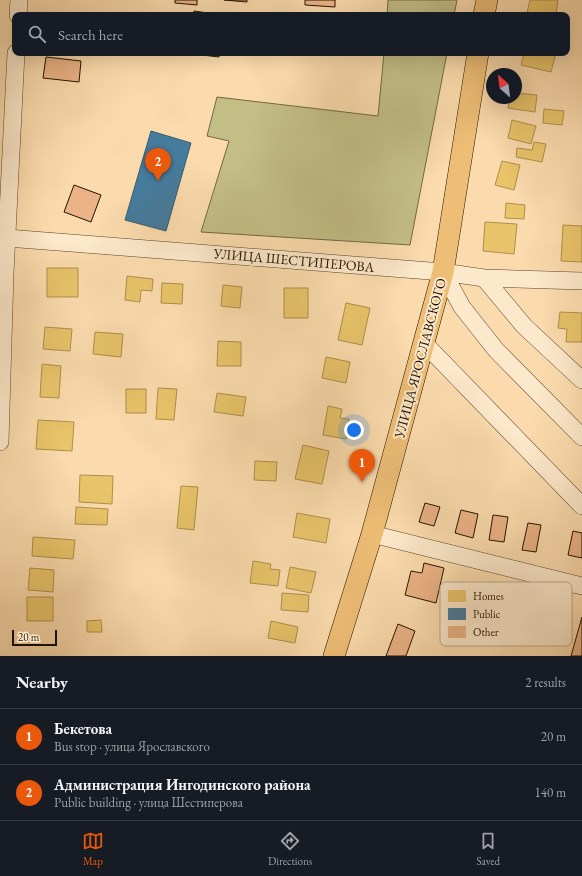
<!DOCTYPE html>
<html lang="en">
<head>
<meta charset="utf-8">
<style>
	body { margin:0; font-family:"EB Garamond",serif; background:#242831; color:#f1f3f6 }
	.compass { position:absolute; left:486px; top:68px; width:36px; height:36px; border-radius:50%; background:#171b24; box-shadow:0 4px 16px #0002; rotate:332deg }
	.scale { position:absolute; left:12px; bottom:10px; width:45px; box-sizing:border-box; padding-left:4px; border:2px solid #221300; border-top:0; font-size:11px; line-height:14px; white-space:nowrap; color:#221300; -webkit-text-stroke:3px #fce8ca; paint-order:stroke }
	.you { position:absolute; left:354px; top:430px; width:14px; height:14px; margin:-10px; border:3px solid #fff; border-radius:50%; background:#1a73e8; box-shadow:0 0 0 6px #1a73e833 }
	.badge { display:grid; place-items:center; width:26px; height:26px; border-radius:50%; background:#ea580c; color:#fff; font-size:13px; font-weight:700 }
	.pin { position:absolute; translate:-50% -33px; filter:drop-shadow(0 1px 2px #0008) }
	.pin::after { content:''; position:absolute; top:21px; width:14px; height:12px; background:inherit; clip-path:polygon(0 0,100% 0,50% 100%) }
	.list { margin:0; padding:0; list-style:none }
	h2 { display:flex; justify-content:space-between; align-items:center; height:52px; margin:0; padding:0 16px; font-size:17px }
	h2 small { font-size:13px; font-weight:400; color:#9ea1a6 }
	.list li { display:grid; grid-template-columns:26px 1fr auto; gap:12px; align-items:center; box-sizing:border-box; height:56px; padding:0 16px; border-top:1px solid #363941 }
	.list b { display:block; font-size:15px; white-space:nowrap }
	.list p { margin:0; font-size:13px; white-space:nowrap; color:#9ea1a6 }
	.list em { font-size:13px; font-style:normal; color:#9ea1a6 }
	.icon { flex:none; width:22px; height:22px; fill:none; stroke:currentColor; stroke-width:2; stroke-linecap:round; stroke-linejoin:round }
	.map { position:relative; flex:none; width:582px; height:656px; overflow:hidden }
	.search { position:absolute; background:#171b24; box-shadow:0 4px 16px #0002; left:12px; right:12px; top:12px; height:44px; display:flex; align-items:center; gap:10px; box-sizing:border-box; padding:0 14px; border-radius:8px; color:#9ea1a6; font-size:15px }
	.sheet { height:164px; background:#171b24 }
	nav { display:flex; justify-content:space-around; align-items:center; box-sizing:border-box; height:56px; border-top:1px solid #363941; background:#171b24; font-size:11px; color:#9ea1a6 }
	nav a { display:grid; justify-items:center; gap:2px }
	nav .on { color:#ea580c }
	.map>svg:first-child { display:block }
</style>
</head>
<body>
<div class="map">
<svg width="582" height="656" viewBox="0 0 582 656">
	<rect width="100%" height="100%" fill="#fbdbad"/>
	<filter id="stains"><feTurbulence type="fractalNoise" baseFrequency=".005" numOctaves="4"/><feColorMatrix values="0 0 0 0 .2 0 0 0 0 .09 0 0 0 0 .02 0 0 0 .5 -.17"/></filter>
	<radialGradient id="worn" r=".72"><stop offset=".6" stop-color="#630" stop-opacity="0"/><stop offset="1" stop-color="#630" stop-opacity=".3"/></radialGradient>
	<path fill="#c3be86" stroke="#726843" d="M388 0H457L454 15H387Z
		M384 53H447L410 245 201 232 229 141 207 136 217 97 378 116Z"/>
	<path fill="#e9c46a" stroke="#ad8f4a" d="M530 0H558L556 15 527 13Z
		M524 53H556L551 72 521 65Z
		M516 93 537 95 535 112 508 108 510 98H516Z
		M544 109 564 111 562 125 543 123Z
		M512 120 536 126 531 144 508 138Z
		M534 142 546 144 542 162 516 157 517 148 532 150Z
		M502 161 520 165 514 190 495 185Z
		M506 203 525 205 524 219 505 218Z
		M485 222 517 224 514 254 483 251Z
		M563 225 582 226V262L561 261Z
		M47 268H78V297H47Z
		M127 276 153 279 152 291 141 290 140 302 125 300Z
		M162 283 183 284 182 304 161 303Z
		M223 285 242 287 240 308 221 306Z
		M284 288H308V318H284Z
		M346 303 370 308 362 345 338 340Z
		M560 312 582 313V342H566L567 329 558 328Z
		M45 327 72 329 70 351 43 349Z
		M95 332 123 334 121 357 93 354Z
		M218 341 241 342V366H217Z
		M326 357 350 362 346 383 322 378Z
		M42 364 61 366 59 398 40 397Z
		M158 388 177 389 174 420 156 419Z
		M126 389H146V413H126Z
		M217 393 246 397 243 416 214 412Z
		M328 406 342 409 340 418 349 419 346 439 323 435Z
		M38 420 74 422 72 451 36 449Z
		M303 445 329 451 322 484 295 479Z
		M255 461 277 462 276 481 254 480Z
		M80 475 113 476 112 504 79 502Z
		M181 486 198 487 194 530 177 528Z
		M76 507 108 509 107 525 75 524Z
		M297 513 330 519 326 543 293 537Z
		M33 537 75 540 73 559 32 556Z
		M253 561 271 564 270 569 280 570 278 586 250 583Z
		M290 567 316 572 311 593 286 588Z
		M30 568 54 570 53 592 28 590Z
		M282 593 309 595 308 612 281 610Z
		M27 597H53V621H27Z
		M101 620 102 632H87V621Z
		M271 621 298 627 295 643 268 638Z"/>
	<path fill="#457b9d" stroke="#3a5c6e" d="M151 131 191 143 166 231 125 220Z"/>
	<path fill="#ebb386" stroke="#221300" d="M175 0H197V5L175 3Z
		M224 0H247V2Z
		M305 0H335V7L305 5Z
		M194 11 222 15H193Z
		M203 53H220L219 57 202 55Z
		M46 57 81 61 79 82 43 78Z
		M74 185 101 195 91 222 64 212Z
		M425 503 440 507 434 526 419 522Z
		M461 510 478 514 473 538 455 533Z
		M493 515 508 517 504 542 489 540Z
		M528 523 541 525 536 552 522 550Z
		M573 531 582 533V558L568 555Z
		M424 563 444 568 436 603 405 595 411 571 422 573Z
		M582 617V656H571Z
		M398 624 415 631 406 656H386Z"/>
	<g fill="none" stroke-linecap="round" stroke-linejoin="round">
		<defs>
			<path id="minor" d="M18 15 19 0
				M7 238 443 272 484 278 582 281
				M443 272 462 307 496 350 582 437
				M484 278 524 326 582 380
				M425 344 582 506
				M0 442 5 273 16 53
				M372 534 582 586"/>
			<path id="major" d="M484 15 487 0
				M334 656 372 534 443 272 478 53"/>
		</defs>
		<use href="#minor" stroke="#58452b" stroke-width="18"/>
		<use href="#major" stroke="#221300" stroke-width="22"/>
		<use href="#minor" stroke="#fce8ca" stroke-width="17"/>
		<use href="#major" stroke="#eebe76" stroke-width="21"/>
	</g>
	<g text-anchor="middle" stroke-width="4" stroke-linejoin="round" paint-order="stroke">
		<g font-size="14" fill="#221300" stroke="#fce8ca">
			<text transform="translate(294 260) rotate(5)" y="5">УЛИЦА ШЕСТИПЕРОВА</text>
			<text transform="translate(420 358) rotate(-75)" y="5">УЛИЦА ЯРОСЛАВСКОГО</text>
		</g>
	</g>
	<rect x="440" y="582" width="132" height="64" rx="6" fill="#fce8ca" stroke="#bba88d" stroke-width="1"/>
	<rect x="448" y="590" width="18" height="12" fill="#e9c46a"/>
	<rect x="448" y="608" width="18" height="12" fill="#457b9d"/>
	<rect x="448" y="626" width="18" height="12" fill="#ebb386"/>
	<g font-size="11" fill="#221300">
		<text x="473" y="600">Homes</text>
		<text x="473" y="618">Public</text>
		<text x="473" y="636">Other</text>
	</g>
	<rect width="100%" height="100%" filter="url(#stains)"/>
	<rect width="100%" height="100%" fill="url(#worn)"/>
</svg>
<svg class="compass" viewBox="-18 -18 36 36"><path d="M0-13l5 13h-10z" fill="#e53935"/><path d="M0 13l5-13h-10z" fill="#9ea1a6"/></svg>
<div class="scale">20 m</div>
<div class="you"></div>
<div class="pin badge" style="left:362px;top:482px">1</div>
<div class="pin badge" style="left:158px;top:181px">2</div>
<div class="search"><svg class="icon" aria-label="search" viewBox="0 0 24 24"><circle cx="10" cy="10" r="6"/><path d="M15 15l6 6"/></svg>Search here</div>
</div>
<section class="sheet">
<h2>Nearby<small>2 results</small></h2>
<ul class="list">
<li><span class="badge">1</span><div><b>Бекетова</b><p>Bus stop · улица Ярославского</p></div><em>20 m</em></li>
<li><span class="badge">2</span><div><b>Администрация Ингодинского района</b><p>Public building · улица Шестиперова</p></div><em>140 m</em></li>
</ul>
</section>
<nav>
<a class="on"><svg class="icon" aria-label="map" viewBox="0 0 24 24"><path d="M3 6l6-2 6 2 6-2v14l-6 2-6-2-6 2zM9 4v14M15 6v14"/></svg>Map</a>
<a><svg class="icon" aria-label="directions" viewBox="0 0 24 24"><path d="M12 3l9 9-9 9-9-9zM9 14v-3h6M13 9l2 2-2 2"/></svg>Directions</a>
<a><svg class="icon" aria-label="saved" viewBox="0 0 24 24"><path d="M7 4h10v16l-5-4-5 4z"/></svg>Saved</a>
</nav>
</body>
</html>
